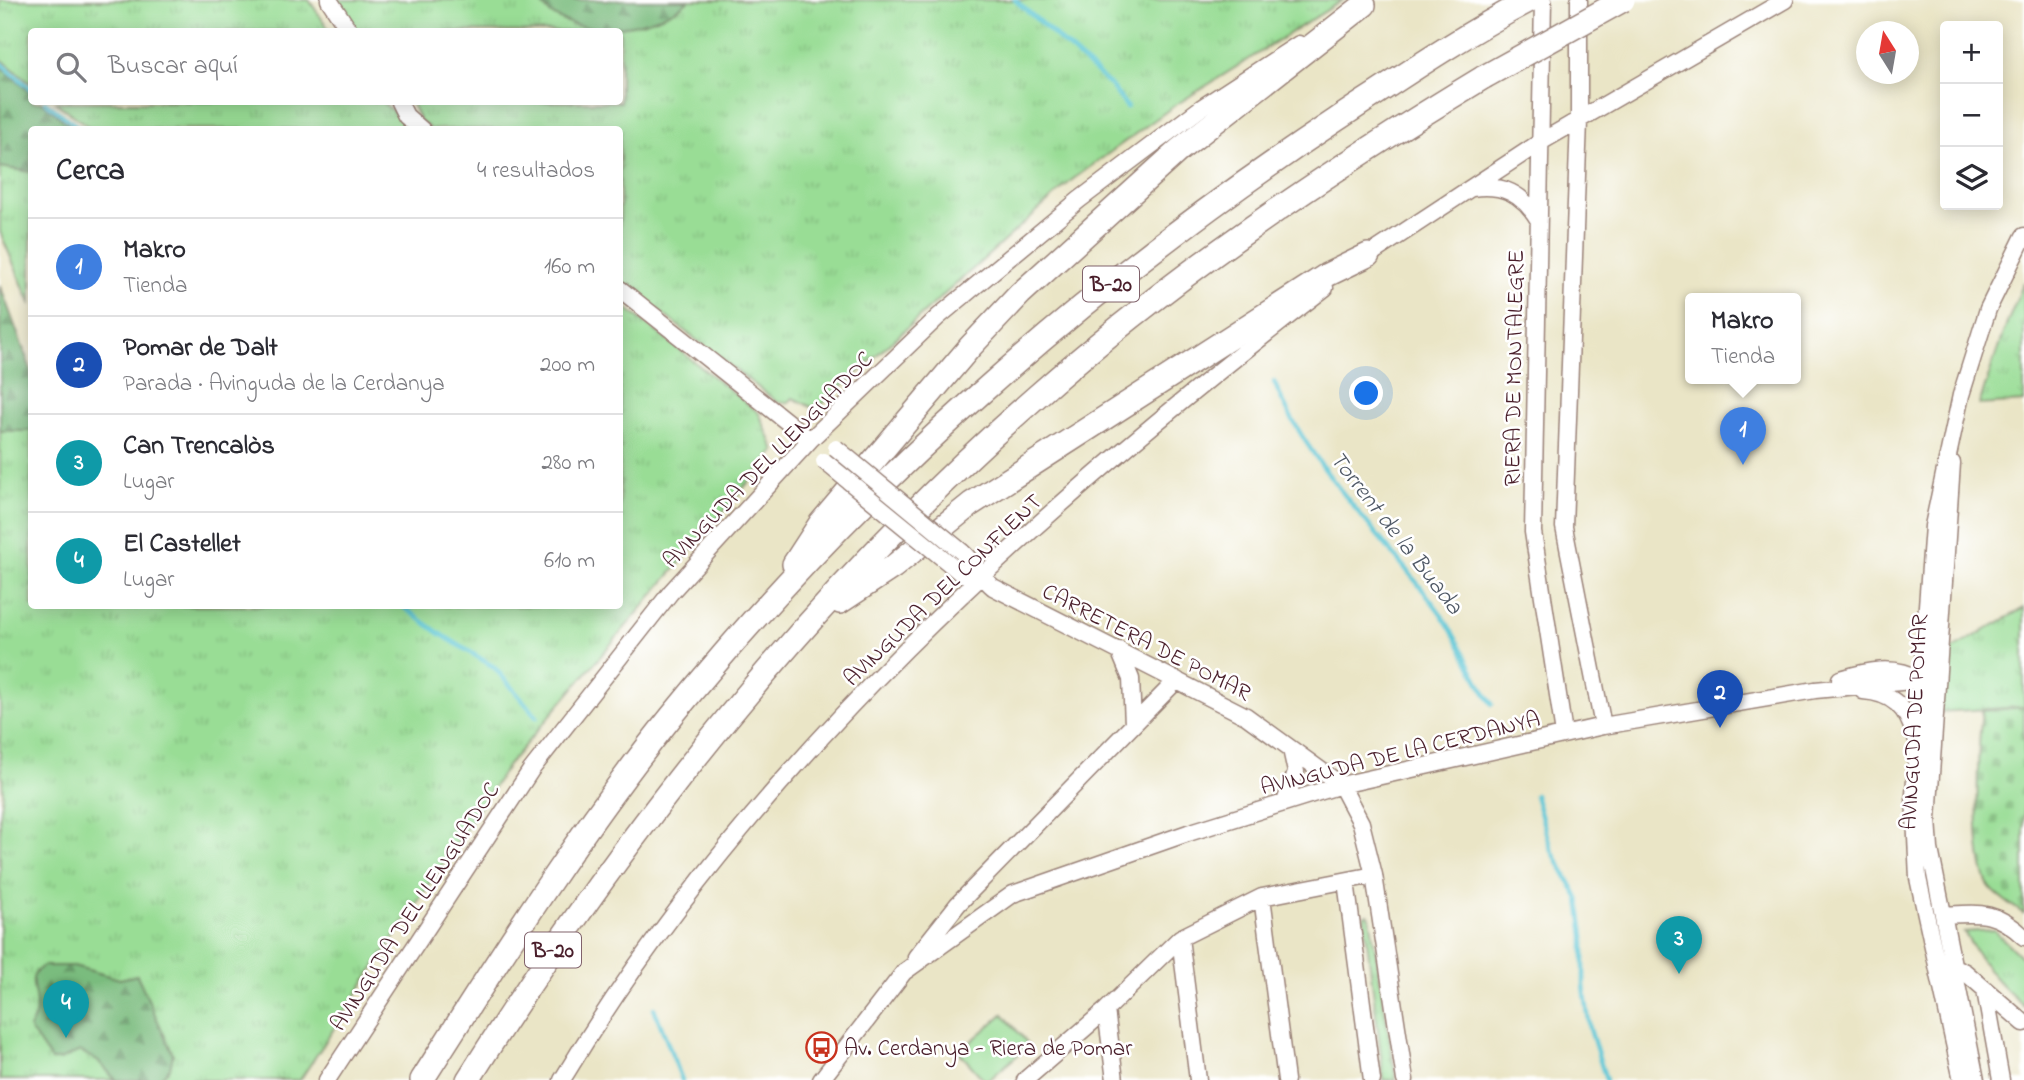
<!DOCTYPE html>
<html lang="es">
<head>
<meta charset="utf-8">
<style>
	body { margin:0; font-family:"Indie Flower",sans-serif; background:#f7f7f7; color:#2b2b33 }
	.controls { position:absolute; right:21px; top:21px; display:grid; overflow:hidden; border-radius:7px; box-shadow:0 4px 18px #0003 }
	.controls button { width:63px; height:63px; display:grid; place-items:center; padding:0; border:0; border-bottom:2px solid #e1e1e2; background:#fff; color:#2b2b33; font:35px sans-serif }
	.compass { position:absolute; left:1856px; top:21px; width:63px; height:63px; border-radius:50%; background:#fff; box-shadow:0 4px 18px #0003; rotate:349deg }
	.you { position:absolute; left:1367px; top:394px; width:24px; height:24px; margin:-18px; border:5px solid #fff; border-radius:50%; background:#1a73e8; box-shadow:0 0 0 10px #1a73e833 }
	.badge { display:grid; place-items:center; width:46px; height:46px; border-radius:50%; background:#ea580c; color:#fff; font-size:23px; font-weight:700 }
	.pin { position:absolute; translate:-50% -58px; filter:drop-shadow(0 2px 4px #0008) }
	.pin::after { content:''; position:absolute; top:37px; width:24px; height:21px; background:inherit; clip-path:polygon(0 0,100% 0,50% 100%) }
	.popup { position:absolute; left:1685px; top:293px; width:116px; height:91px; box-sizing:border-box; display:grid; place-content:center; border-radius:7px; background:#fff; filter:drop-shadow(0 2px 5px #0005); font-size:23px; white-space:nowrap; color:#7c7c81 }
	.popup b { font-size:26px; color:#2b2b33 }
	.popup::after { content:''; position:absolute; left:50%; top:100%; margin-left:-14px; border:14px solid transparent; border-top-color:#fff }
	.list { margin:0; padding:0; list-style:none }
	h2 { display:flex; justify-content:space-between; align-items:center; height:91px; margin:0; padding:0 28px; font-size:30px }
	h2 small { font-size:23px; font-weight:400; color:#7c7c81 }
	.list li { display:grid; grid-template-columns:46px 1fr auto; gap:21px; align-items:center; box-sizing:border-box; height:98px; padding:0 28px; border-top:2px solid #e1e1e2 }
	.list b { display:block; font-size:26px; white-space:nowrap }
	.list p { margin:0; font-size:23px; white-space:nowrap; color:#7c7c81 }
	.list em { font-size:23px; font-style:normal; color:#7c7c81 }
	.icon { flex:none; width:38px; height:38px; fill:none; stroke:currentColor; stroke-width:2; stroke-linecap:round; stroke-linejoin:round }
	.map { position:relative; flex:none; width:2024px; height:1080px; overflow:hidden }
	.search { position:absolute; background:#fff; box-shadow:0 4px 18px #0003; left:28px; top:28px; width:595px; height:77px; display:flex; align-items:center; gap:18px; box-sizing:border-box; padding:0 24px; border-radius:7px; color:#7c7c81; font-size:26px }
	.panel { position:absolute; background:#fff; box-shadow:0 4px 18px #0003; left:28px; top:126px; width:595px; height:483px; border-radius:7px }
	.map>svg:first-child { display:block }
</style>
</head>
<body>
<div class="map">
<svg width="2024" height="1080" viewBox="0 0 2024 1080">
	<defs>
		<pattern id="grass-tufts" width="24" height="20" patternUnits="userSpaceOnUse" patternTransform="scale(1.75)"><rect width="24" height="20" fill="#99dd95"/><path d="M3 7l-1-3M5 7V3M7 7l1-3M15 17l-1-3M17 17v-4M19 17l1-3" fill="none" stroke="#85bd81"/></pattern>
		<pattern id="forest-firs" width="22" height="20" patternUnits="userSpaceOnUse" patternTransform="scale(1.75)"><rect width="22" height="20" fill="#7abc7e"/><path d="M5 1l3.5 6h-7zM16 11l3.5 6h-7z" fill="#669867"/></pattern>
		<pattern id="cemetery-stones" width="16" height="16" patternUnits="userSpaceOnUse" patternTransform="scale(1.75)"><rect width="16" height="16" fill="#99dd95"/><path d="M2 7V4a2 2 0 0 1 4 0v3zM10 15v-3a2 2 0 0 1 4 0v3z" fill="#85bd81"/></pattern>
	</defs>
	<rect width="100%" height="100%" fill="#fff"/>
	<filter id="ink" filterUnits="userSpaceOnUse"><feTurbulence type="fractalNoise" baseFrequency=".0143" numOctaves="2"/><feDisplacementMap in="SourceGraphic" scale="14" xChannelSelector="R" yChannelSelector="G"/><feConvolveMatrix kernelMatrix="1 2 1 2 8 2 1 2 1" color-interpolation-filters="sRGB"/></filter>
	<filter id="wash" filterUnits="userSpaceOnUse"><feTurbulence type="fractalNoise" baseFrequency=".00686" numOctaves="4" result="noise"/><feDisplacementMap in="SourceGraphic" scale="28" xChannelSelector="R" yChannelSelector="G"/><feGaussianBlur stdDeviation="1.57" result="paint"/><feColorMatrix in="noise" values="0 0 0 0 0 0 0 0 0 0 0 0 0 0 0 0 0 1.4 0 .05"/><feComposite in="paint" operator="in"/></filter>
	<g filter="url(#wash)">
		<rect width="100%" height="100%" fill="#eae5c6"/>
		<path fill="url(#grass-tufts)" stroke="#727e60" stroke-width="2" d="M0 0H309L330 31 32 32 31 84 0 58Z
			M332 0H1343L1171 108 1072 180 820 406 811 407 793 398 788 403 777 402 620 281V130L431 129 420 121 411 102H620V32L356 31Z
			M55 102H382L413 129H92Z
			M0 167 31 172V305L0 232Z
			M2024 282V402L1979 405 2003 333Z
			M620 303 759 413 775 451 508 765 300 1080H0V815L3 793 0 755V431H31L32 606H620Z
			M2024 608V707L1938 712 1942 655Z
			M1368 914 1370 917 1396 1080H1384L1364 916Z
			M1994 930 2024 960V1006C1998 984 1981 963 1964 932Z"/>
		<path fill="url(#forest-firs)" stroke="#626e54" stroke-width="2" d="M539 0H689C657 29 565 45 539 0Z
			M0 66 31 93 32 102H42L74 129 32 130 31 172 0 167Z
			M0 285 31 370V431H0Z
			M43 966H74L120 979 137 975 173 1054 170 1068 158 1080H116L99 1062 80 1051 60 1060H51L29 1028C33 1021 37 1014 36 1006 36 989 25 977 43 966Z"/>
		<path fill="url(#cemetery-stones)" stroke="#727e60" stroke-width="2" d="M2024 707V914C2014 906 1998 898 1990 887 1971 864 1978 742 1982 711Z"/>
		<path fill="#99dd95" stroke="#727e60" stroke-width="2" d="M1003 1014 1029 1045 989 1080H984L959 1052Z"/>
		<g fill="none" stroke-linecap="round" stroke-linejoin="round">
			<path stroke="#5ac5d4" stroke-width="4.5" d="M1015 0 1110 85 1127 107
				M2 64 32 90
				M45 102 82 130
				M1274 382C1310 469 1384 537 1439 611 1460 640 1472 675 1492 704
				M402 606 439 633 494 667 537 717
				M1535 795 1551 849 1579 899 1584 936V986L1590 1029 1606 1080
				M654 1008 682 1080"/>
		</g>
	</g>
	<g filter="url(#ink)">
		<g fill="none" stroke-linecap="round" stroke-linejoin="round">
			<defs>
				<path id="minor" d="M329 0 350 32
					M1543 0 1533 532 1564 734
					M1579 0V121L1564 527 1603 726
					M399 102 406 116 422 130
					M1472 188C1503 184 1522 193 1538 219
					M1360 261 1539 143 1785 0
					M620 289 810 440
					M1952 463 1928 819 1930 849 1976 1080
					M962 552C975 563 980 576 993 587L1246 716 1341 785 1361 823 1374 875 1405 1080
					M950 564 962 574 980 577
					M1119 650 1131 679 1133 724
					M1840 679C1866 671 1894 664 1919 679
					M1863 691C1893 693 1907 708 1915 736
					M1285 802 1296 772 1291 749
					M1346 881 1372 1080
					M1262 897 1286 1080
					M1943 915C1980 913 1996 910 2024 937
					M1180 938 1198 1080
					M916 957 958 904 1177 680
					M1954 967 1965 972 2024 1023
					M1985 990 2001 1080
					M1106 1010 1115 1080
					M327 1080 531 770 671 592 810 440 938 317 1079 200 1201 108 1299 44
					M562 1080C749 767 1038 508 1325 288
					M821 1080 904 972 1013 894 1188 833 1341 785 1603 726 1815 690 1922 680
					M1025 1080 1106 1010 1180 938 1262 897 1374 875
					M1962 1080 1918 878 1914 795 1924 646 1933 526 1961 395 1988 309 2024 236"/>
				<path id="highway" d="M794 564 820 524 970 347 1020 294 1179 150 1364 5
					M840 602 893 567 971 504 1327 275 1368 255
					M422 1080C501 956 579 831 671 717 859 485 1088 284 1336 120 1400 78 1463 35 1530 0
					M468 1080C626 829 813 593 1036 397 1174 275 1327 172 1484 77"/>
			</defs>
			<use href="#minor" stroke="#9a8278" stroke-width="19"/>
			<use href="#highway" stroke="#9a8278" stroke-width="26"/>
			<use href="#minor" stroke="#fff" stroke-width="16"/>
			<use href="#highway" stroke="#fff" stroke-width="23"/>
			<defs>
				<path id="minor-bridge" d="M836 448 962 552
					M824 461 950 564"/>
				<path id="highway-bridge" d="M1484 77 1623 0"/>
			</defs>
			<use href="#minor-bridge" stroke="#9a8278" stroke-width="19" stroke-linecap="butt"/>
			<use href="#highway-bridge" stroke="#9a8278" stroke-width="26" stroke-linecap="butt"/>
			<use href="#minor-bridge" stroke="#fff" stroke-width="16"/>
			<use href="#highway-bridge" stroke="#fff" stroke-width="23"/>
		</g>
	</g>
	<defs>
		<symbol id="bus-ring" viewBox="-11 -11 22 22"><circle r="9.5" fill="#fff" stroke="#c8321e" stroke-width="1.5"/><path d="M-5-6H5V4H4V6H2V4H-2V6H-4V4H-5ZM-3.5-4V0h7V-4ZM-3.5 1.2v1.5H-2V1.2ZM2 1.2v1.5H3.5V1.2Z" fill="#c8321e"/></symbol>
	</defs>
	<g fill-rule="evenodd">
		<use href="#bus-ring" x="804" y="1030" width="35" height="35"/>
	</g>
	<g text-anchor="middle" stroke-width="5" stroke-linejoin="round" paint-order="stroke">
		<g fill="#fff" stroke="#80626b" stroke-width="2">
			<rect x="1083" y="266.5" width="56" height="35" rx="5"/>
			<rect x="525" y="932.5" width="56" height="35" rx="5"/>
		</g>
		<g font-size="21" font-weight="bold" fill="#4a1f2b">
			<text x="1111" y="291">B-20</text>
			<text x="553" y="957">B-20</text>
		</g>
		<g font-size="23" fill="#4a1f2b" stroke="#fff">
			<text transform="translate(1513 368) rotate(-89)" y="8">RIERA DE MONTALEGRE</text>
			<text transform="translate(767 459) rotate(-46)" y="8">AVINGUDA DEL LLENGUADOC</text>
			<text transform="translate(942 589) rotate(-44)" y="8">AVINGUDA DEL CONFLENT</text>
			<text transform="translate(1147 641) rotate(27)" y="8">CARRETERA DE POMAR</text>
			<text transform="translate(1913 722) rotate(-87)" y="8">AVINGUDA DE POMAR</text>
			<text transform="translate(1400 752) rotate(-14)" y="8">AVINGUDA DE LA CERDANYA</text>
			<text transform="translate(414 906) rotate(-57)" y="8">AVINGUDA DEL LLENGUADOC</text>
		</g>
		<g font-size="23" fill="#4a1f2b" stroke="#fff" text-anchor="start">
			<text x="844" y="1055">Av. Cerdanya - Riera de Pomar</text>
		</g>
		<g font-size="24" font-style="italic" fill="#505966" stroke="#fff">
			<text transform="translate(1397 532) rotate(52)" y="8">Torrent de la Buada</text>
		</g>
	</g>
</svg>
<div class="controls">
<button>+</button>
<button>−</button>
<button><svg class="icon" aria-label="layers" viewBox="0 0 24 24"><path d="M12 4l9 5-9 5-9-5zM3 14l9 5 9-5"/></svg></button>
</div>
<svg class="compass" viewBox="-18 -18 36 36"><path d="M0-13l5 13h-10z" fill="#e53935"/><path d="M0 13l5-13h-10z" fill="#7c7c81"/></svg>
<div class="you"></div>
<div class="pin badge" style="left:1743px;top:465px;background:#3f7fe0">1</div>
<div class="popup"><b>Makro</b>Tienda</div>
<div class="pin badge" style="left:1720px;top:728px;background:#1a4fb4">2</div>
<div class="pin badge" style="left:1679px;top:974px;background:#0f9aa8">3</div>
<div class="pin badge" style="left:66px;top:1038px;background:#0f9aa8">4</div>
<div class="search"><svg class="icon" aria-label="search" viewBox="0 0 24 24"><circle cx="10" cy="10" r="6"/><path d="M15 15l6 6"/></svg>Buscar aquí</div>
<section class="panel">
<h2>Cerca<small>4 resultados</small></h2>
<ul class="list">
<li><span class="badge" style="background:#3f7fe0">1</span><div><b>Makro</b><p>Tienda</p></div><em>160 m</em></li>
<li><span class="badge" style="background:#1a4fb4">2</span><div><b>Pomar de Dalt</b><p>Parada · Avinguda de la Cerdanya</p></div><em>200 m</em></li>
<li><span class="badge" style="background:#0f9aa8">3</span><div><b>Can Trencalòs</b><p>Lugar</p></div><em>280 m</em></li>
<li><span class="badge" style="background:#0f9aa8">4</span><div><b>El Castellet</b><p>Lugar</p></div><em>610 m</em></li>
</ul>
</section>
</div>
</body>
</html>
